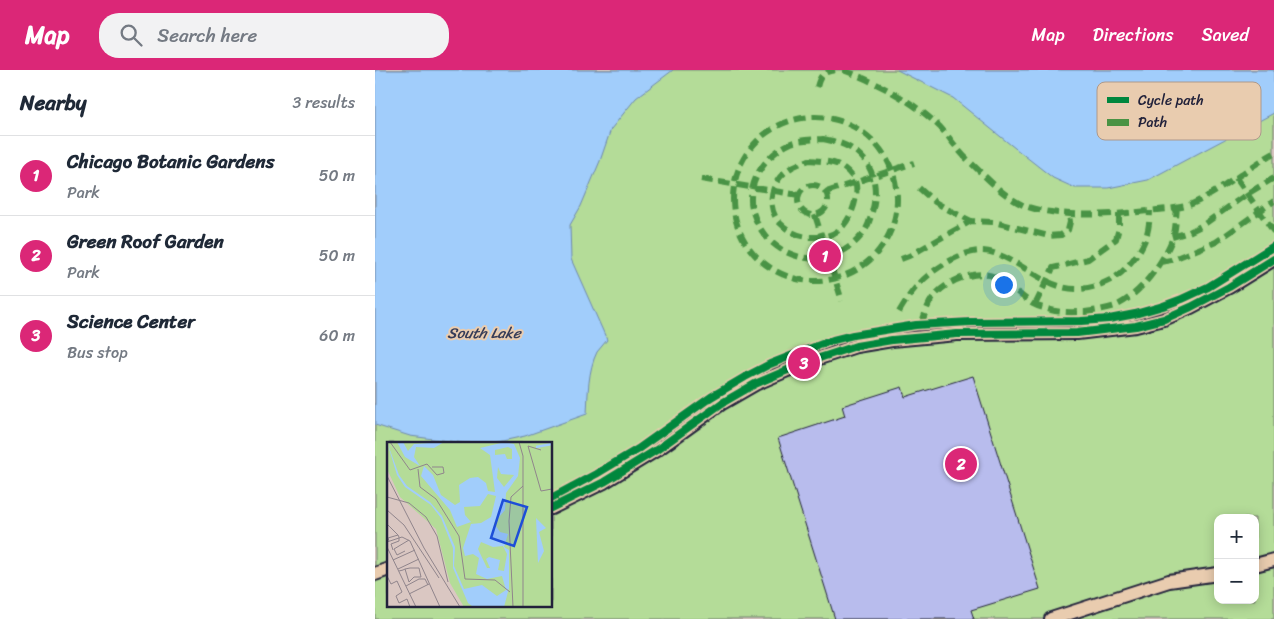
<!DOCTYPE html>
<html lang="en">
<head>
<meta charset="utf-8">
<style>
	body { margin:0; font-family:Sriracha,sans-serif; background:#f2f2f3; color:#1f2937 }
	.controls { position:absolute; right:15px; bottom:15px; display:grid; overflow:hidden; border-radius:10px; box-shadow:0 2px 12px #0003 }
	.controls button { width:45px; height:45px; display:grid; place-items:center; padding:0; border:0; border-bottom:1px solid #e0e1e3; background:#fff; color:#1f2937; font:25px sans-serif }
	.you { position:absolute; left:628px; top:214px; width:18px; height:18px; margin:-12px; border:4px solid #fff; border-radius:50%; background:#1a73e8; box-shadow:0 0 0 8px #1a73e833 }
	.badge { display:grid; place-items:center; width:32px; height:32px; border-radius:50%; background:#db2777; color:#fff; font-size:16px; font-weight:700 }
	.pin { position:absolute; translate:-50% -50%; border:2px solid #fff; box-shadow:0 1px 5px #0006 }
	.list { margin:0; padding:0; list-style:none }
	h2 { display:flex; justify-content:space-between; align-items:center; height:65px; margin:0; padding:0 20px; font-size:21px }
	h2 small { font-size:16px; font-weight:400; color:#747a83 }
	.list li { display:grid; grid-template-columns:32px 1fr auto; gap:15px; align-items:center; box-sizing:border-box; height:80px; padding:0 20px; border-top:1px solid #e0e1e3 }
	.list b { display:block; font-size:19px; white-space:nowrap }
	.list p { margin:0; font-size:16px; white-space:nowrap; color:#747a83 }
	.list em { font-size:16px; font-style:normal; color:#747a83 }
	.icon { flex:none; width:28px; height:28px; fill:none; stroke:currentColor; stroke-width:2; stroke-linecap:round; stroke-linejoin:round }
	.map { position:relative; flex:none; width:899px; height:549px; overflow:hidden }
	header { display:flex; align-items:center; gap:30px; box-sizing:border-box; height:70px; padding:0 25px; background:#db2777; color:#fff }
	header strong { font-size:24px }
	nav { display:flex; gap:28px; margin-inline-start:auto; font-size:18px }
	.search { width:350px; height:45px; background:#f2f2f3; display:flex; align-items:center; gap:12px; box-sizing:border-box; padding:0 18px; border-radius:20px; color:#747a83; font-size:19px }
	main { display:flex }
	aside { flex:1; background:#fff }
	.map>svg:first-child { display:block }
</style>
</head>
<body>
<header>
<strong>Map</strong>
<div class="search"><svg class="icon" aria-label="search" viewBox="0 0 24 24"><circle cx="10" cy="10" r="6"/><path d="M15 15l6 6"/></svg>Search here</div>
<nav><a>Map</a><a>Directions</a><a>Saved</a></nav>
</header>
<main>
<aside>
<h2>Nearby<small>3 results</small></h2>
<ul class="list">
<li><span class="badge">1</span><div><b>Chicago Botanic Gardens</b><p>Park</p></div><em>50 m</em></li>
<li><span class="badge">2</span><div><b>Green Roof Garden</b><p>Park</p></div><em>50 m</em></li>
<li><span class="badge">3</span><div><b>Science Center</b><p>Bus stop</p></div><em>60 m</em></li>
</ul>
</aside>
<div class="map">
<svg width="899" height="549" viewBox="0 0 899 549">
	<rect width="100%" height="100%" fill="#dac7c2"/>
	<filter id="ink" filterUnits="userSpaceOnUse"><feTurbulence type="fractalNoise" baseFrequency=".02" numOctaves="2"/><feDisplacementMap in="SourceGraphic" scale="10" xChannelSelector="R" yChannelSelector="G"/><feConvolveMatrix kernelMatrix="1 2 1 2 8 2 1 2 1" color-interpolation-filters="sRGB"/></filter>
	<g filter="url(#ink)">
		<path fill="#b4dc98" stroke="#6b7f6a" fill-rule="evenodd" d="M0 0H899V549H0ZM14 373H176V535H14ZM843 448H880V530H843Z"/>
		<path fill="#a1cdfb" stroke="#6e89ae" d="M0 0H298L261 28 236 59 225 91 206 136 195 155 196 189 232 270C229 274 225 278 222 282 213 300 213 324 212 344L150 366 118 373H89L35 366 0 355Z
			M522 0H899V43L773 110 733 118H700L678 108 631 71 578 28Z"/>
		<path fill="#b8bced" stroke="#22223b" d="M598 306 665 519 596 540 599 549H460L403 368 470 346 467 336 527 317 530 327Z"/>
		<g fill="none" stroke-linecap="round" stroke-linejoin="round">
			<defs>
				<path id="service" d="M176 438 229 412 283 379 347 333 380 314 429 293 481 276 517 270 582 264 702 263 761 256 789 249 816 237 854 217 899 189
					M880 495 899 490
					M0 504 14 499
					M676 549 794 511 843 504"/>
			</defs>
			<use href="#service" stroke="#22223b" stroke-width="16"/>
			<use href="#service" stroke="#e9ccaf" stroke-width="12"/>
			<path stroke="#4a9344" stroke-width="6" stroke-dasharray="12 6" stroke-linecap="butt" d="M468 0C503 13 538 31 565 57 575 68 583 81 595 92 611 107 629 127 650 136 658 139 668 141 676 142 711 147 747 144 782 140 794 139 808 138 819 133 848 120 872 98 899 83
				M442 17C445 5 448 2 460 0
				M358 129a82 82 0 1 1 164 0a82 82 0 1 1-164 0Z
				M448 69C458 71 468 73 477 79 499 93 504 118 497 142 495 150 492 160 486 166 471 184 448 192 425 187 401 181 385 165 378 142 377 138 376 134 376 131 375 107 394 83 414 74 425 69 436 70 448 69Z
				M434 90C444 91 455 91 464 95 470 98 477 105 480 111 485 125 476 151 464 160 456 166 448 167 439 167 426 168 414 162 405 153 390 137 396 111 413 100 419 95 427 93 434 90Z
				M861 108 899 162
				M326 109 424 125
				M423 130a15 15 0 1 1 30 0a15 15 0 1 1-30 0Z
				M544 118 560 132 572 139 596 151 619 152 674 166 686 165 693 160 695 152 694 144
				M451 122 539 93
				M440 145 467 231
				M797 167 814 162 828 155 872 124 899 108
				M526 189 534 186 596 151
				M785 192 796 190 841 172 899 131
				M660 235 678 198 713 189 741 169 744 158V143
				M524 242C530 232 536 222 544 214 557 200 587 180 607 181 615 181 622 184 629 187 663 203 684 229 724 215 734 211 743 207 750 199 768 179 774 168 775 141
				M546 255C550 244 553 232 561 224 574 210 602 199 620 207 634 213 645 226 658 234 663 237 670 238 676 240 687 243 699 242 710 242 720 241 730 239 740 236 765 226 791 189 799 164 801 155 801 146 802 137"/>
			<defs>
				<path id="cycleway" d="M176 428 221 404 263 379 336 327 370 307 395 294 423 283 458 270 478 265 541 255 596 252 706 251 734 249 760 244 788 236 807 229 833 217 899 176
					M176 438 229 412 283 379 347 333 380 314 429 293 481 276 517 270 582 264 702 263 761 256 789 249 816 237 854 217 899 189"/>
			</defs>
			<use href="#cycleway" stroke="#e9ccaf" stroke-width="11"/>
			<use href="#cycleway" stroke="#00873e" stroke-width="8"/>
		</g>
	</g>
	<g text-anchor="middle" stroke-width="4" stroke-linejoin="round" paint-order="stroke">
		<g font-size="15" font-style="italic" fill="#353c58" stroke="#e9ccaf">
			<text x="109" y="268">South Lake</text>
		</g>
	</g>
	<g transform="translate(12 372)">
		<rect width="165" height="165" fill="#dac7c2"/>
		<path d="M0 0H165V165H77L63 141 49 87 13 55 0 27Z" fill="#b4dc98"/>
		<path d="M0 0 12 33 20 44 43 60 55 74 68 105 67 124 77 147 95 143 110 154 119 148 115 134 100 137 89 132 92 116 86 112 78 114 76 106 84 82 94 81 104 75 109 54 101 52 93 64 77 65 78 73 84 80 70 85 63 68 34 34 37 24 46 33 54 53 68 63 73 60 72 43 83 36 91 35 99 41 101 49 108 50 103 13 93 6 118 0 127 2 133 16 131 34 119 51 118 68 107 81 113 90 121 92 117 105 122 108V146L117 165 85 164 81 161 66 126V106L54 76 44 63 18 45 10 33ZM121 5 125 7V17H120L118 12 108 13V8ZM111 25 114 32 127 33 117 45 110 36ZM94 100 106 105 116 104 120 112 117 129 111 128 113 118 102 115 99 117 103 126H100L91 107ZM10 0H16L21 9 27 2 57 0 47 6 29 5 27 15 33 24 18 15ZM149 76 159 86 152 90 157 109 151 121Z" fill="#a1cdfb" fill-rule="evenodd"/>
		<path fill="none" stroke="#a1cdfb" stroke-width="2.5" d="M149 5 165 2"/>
		<path fill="none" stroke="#90858c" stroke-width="1" d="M3 0 23 28 40 22 50 33 57 31 56 25H45M154 8 141 4 154 49 165 47M31 27 33 45 49 57 72 94 78 137 108 138 123 150M0 34 37 106 73 165M0 55 22 61 39 75 50 94 61 140M0 68 17 83 52 136M0 82 11 93M2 99 1 96 11 93 12 95M0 100 15 95 23 99 53 165M0 105 29 165M6 108 4 102 12 99V95M18 109 10 113 7 107 22 98M6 118 28 108M11 127 32 117M12 129 16 128 18 127 23 126H32L34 135H27L22 140 18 127M0 134 4 142 10 139 15 150 9 154 12 161 20 157 23 165M19 144 32 137H38L41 143M22 152 42 142M126 165 122 79 124 55 136 44V14L132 0M136 165V44"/>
		<path fill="#1d4ed8" fill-opacity="0.15" stroke="#1d4ed8" stroke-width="2.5" d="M116 58 140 65 127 104 104 96Z"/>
		<rect width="165" height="165" fill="none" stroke="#22223b" stroke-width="2.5"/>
	</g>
	<rect x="722" y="12" width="164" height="58" rx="8" fill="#e9ccaf" stroke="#ad998c" stroke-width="1"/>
	<rect x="732" y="27" width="22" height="6" fill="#00873e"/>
	<rect x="732" y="49" width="22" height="7" fill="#4a9344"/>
	<g font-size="14" fill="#22223b">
		<text x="763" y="35">Cycle path</text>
		<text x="763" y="57">Path</text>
	</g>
</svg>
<div class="controls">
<button>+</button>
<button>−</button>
</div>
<div class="you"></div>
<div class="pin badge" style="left:450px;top:186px">1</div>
<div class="pin badge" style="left:586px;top:394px">2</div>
<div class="pin badge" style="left:429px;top:293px">3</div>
</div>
</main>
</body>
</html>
